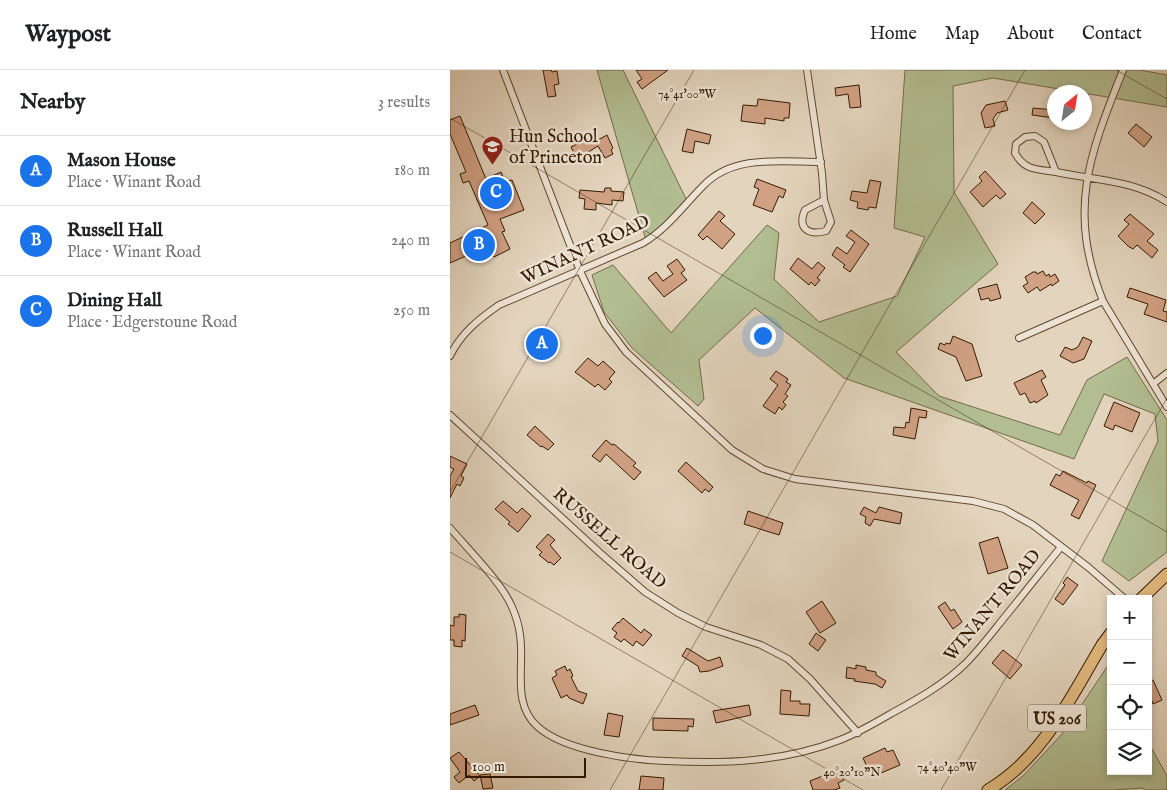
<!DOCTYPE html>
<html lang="en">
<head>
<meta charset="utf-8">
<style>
	body { margin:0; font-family:"IM FELL English",serif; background:#f6f6f6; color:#202124 }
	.controls { position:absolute; right:15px; bottom:15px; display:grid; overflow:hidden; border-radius:0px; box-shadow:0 2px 8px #0003 }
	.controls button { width:45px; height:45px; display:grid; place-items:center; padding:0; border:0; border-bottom:1px solid #e0e0e0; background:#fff; color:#202124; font:25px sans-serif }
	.compass { position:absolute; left:597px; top:15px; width:45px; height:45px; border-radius:50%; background:#fff; box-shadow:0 2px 8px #0003; rotate:30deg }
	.scale { position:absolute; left:15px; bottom:12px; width:121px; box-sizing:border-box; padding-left:5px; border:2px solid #341a00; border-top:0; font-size:14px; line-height:18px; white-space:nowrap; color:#341a00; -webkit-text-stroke:4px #ede3d4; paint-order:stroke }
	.you { position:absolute; left:312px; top:265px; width:18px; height:18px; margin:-12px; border:4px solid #fff; border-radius:50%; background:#1a73e8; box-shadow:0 0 0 8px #1a73e833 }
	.badge { display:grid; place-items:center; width:32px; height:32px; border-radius:50%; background:#1a73e8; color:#fff; font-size:16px; font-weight:700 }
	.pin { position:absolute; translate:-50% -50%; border:2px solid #fff; box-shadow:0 1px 5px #0006 }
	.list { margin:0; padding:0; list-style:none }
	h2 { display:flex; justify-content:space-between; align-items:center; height:65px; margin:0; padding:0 20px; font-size:21px }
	h2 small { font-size:16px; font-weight:400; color:#757577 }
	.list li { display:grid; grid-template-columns:32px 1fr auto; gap:15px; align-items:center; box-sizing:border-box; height:70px; padding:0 20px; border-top:1px solid #e0e0e0 }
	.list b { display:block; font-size:19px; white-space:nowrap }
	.list p { margin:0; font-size:16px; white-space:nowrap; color:#757577 }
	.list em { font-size:16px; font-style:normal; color:#757577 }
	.icon { flex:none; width:28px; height:28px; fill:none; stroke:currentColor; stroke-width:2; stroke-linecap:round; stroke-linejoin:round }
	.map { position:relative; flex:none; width:717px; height:720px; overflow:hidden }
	header { display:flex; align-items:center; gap:30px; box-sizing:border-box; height:70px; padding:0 25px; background:#fff; border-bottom:1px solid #e0e0e0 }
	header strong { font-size:24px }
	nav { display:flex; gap:28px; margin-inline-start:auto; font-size:18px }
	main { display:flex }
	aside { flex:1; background:#fff }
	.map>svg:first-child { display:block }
</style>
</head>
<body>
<header>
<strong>Waypost</strong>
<nav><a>Home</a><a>Map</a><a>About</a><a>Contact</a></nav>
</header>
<main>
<aside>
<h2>Nearby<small>3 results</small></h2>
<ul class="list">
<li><span class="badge">A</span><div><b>Mason House</b><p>Place · Winant Road</p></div><em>180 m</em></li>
<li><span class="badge">B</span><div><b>Russell Hall</b><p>Place · Winant Road</p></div><em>240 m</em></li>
<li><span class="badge">C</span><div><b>Dining Hall</b><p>Place · Edgerstoune Road</p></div><em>250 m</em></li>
</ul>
</aside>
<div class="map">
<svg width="717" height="720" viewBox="0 0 717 720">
	<rect width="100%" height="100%" fill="#e3d4bd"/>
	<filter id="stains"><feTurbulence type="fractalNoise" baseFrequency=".004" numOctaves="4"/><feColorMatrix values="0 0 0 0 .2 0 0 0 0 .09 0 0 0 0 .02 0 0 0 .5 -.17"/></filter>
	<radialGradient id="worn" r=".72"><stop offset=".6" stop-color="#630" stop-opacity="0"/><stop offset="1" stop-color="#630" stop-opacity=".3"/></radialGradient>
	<path fill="#b2bd92" stroke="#736c49" d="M147 0H173L239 135 197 174Z
		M455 0H690L717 5V37L543 8 503 16 504 122 548 194 446 282 489 326 610 365 637 310 677 287 717 350V482L679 511 652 491 708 371 705 344 654 324 624 389 394 308 305 238 249 290 254 329 248 336 182 278 154 242 142 205 163 195 221 263 317 155 329 163 324 209 369 252 447 226 475 167 444 158Z
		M657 597 661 603V701H698V672L717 706V720H696L692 718 663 720H555L573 706 612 664Z"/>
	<path fill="#d1a184" stroke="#341a00" d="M93 0H101L102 2 107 1 109 14 104 15 106 26 98 27Z
		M186 0H218L192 19 187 12 192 9Z
		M409 15 411 37 400 38 398 24 386 26 385 18Z
		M308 29 340 33 339 48H334V51L315 48V54L291 51 293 35 307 36Z
		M555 31 558 40 547 43 543 49 545 56 535 58 531 43 536 35Z
		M583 38 604 40V48L582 45Z
		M10 46 36 109 51 102 55 112 62 110 74 140 50 149 55 161 52 162 60 179 44 187 39 177 17 188 16 186 0 193V173L38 155 19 111 13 113 10 104 16 102 0 64V50Z
		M686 54 702 67 694 77 678 63Z
		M237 59 261 65 259 74 245 71 243 83 232 81Z
		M145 65 148 70 157 65 163 78 161 80 163 84 155 88 148 76 127 89 121 77Z
		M535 101 556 124 550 129 546 125 533 137 520 122 532 111 529 107Z
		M307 109 336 120 333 128 329 126 322 142 303 135 309 119 304 117Z
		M420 110 431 112 426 138 419 137 418 140 407 138 408 132 400 130 402 121 417 123Z
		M155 118H161V121L174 122 173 131 162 130V135L146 133V140L134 139 135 129 129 128 130 120 154 122Z
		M582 132 595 144 585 154 573 143Z
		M269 141 275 146 270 151 285 164 272 179 257 166 253 170 248 165Z
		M680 144 704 164 697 171 708 180 702 188 687 175 683 179 678 176 668 166 679 154 674 150Z
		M401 160 419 174 400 202 393 197 395 195 382 185 387 177 397 184 405 172 396 166Z
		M348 188 362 199 368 192 375 198 367 208 370 210 365 216 361 212 359 215 340 199Z
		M227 189 235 200 231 203 237 210 214 227 198 208 206 202 213 211 223 204 217 196Z
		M593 201 596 206 599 204 600 207 605 204 609 211 602 216 601 214 590 221 587 217 578 223 573 216 578 213 575 207 583 202H586L587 204Z
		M547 214 551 228 540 231 539 228 531 230 528 219Z
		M680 218 716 230 713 241 717 242V252L694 244 698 234 677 227Z
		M91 257 100 268 96 271 103 280 91 289 89 286 86 289 81 283 87 278 78 266Z
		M503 266 522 274 532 306 516 311 506 287 488 279 490 273 495 275 496 273 500 274Z
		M633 267 642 271 634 289 623 293 610 286 615 277 622 280 628 277Z
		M138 288 148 296 153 291 165 302 159 309 162 312 155 320 148 314 145 317 125 302Z
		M592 300 596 307 591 310 598 325 586 333 585 331 580 333 575 323 570 325 564 313Z
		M326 301 338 309 336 312 341 315 335 324 338 326 333 332 336 335 332 340 329 337 325 344 313 336 328 315 320 309Z
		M664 332 690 343 682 362 665 355 663 360 654 356Z
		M461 338 477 341 476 348 469 347 465 369 443 365 444 357 455 358 456 352 459 353Z
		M85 356 104 374 98 380 92 376 91 377 77 365Z
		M156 370 162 375 164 374 186 393 183 396 191 402 184 410 156 384 150 392 142 386Z
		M0 386 17 394 11 406 14 408 10 416 7 414 0 428V406L4 399 0 397Z
		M236 392 263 417 259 422 255 419 252 423 228 401Z
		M613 401 637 413 638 411 646 415 629 449 621 445 629 430 600 415 606 404 610 406Z
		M53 431 67 443 72 438 81 446 68 462 58 454 60 452 45 439Z
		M414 437 426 443 429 437 452 443 450 454 424 449 420 456 415 453 416 447 410 444Z
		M298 441 333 453 329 465 294 454Z
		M98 464 105 470 100 475 111 488 104 495 100 492 99 493 89 485 92 482 86 477Z
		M548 467 558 498 538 504 529 473Z
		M617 507 628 515 613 535 605 529 615 515 613 513Z
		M372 531 386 553 370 563 356 542Z
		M495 532 501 541 504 539 512 552 503 559 488 537Z
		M9 544 16 545 15 571 12 570V577L4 576V570H0V555L4 556V547H9Z
		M173 548 191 563 194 559 202 565 193 576 186 571 183 576 174 569 171 572 164 567 167 563 162 559 168 552 169 553Z
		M366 563 376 570 368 581 359 574Z
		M237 578 258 591 270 587 273 596 259 601 250 602 248 596 232 586Z
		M553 580 572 595 560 609 542 593Z
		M406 595 416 597V600L426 602V605L436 611 432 618 425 614 404 611 405 609 396 608 397 597 406 599Z
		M115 596 117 601 120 599 123 606 121 607 128 621 137 624 133 634 119 628 117 625 111 628 102 608 107 605 105 601Z
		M703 610 712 630 703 634 701 628 698 629V612Z
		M331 620 341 621 340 631H350V634H360L359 646 330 644Z
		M25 635 29 645 0 655V644Z
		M299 635 301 645 266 653 263 641Z
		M158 643 173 646 169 667 154 665Z
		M203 648 244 649 243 657 238 656V661L203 660Z
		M435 678 437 682 443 680 450 695 431 703 428 697 419 701 413 688Z
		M9 682 30 706 24 711 19 705 9 713 4 707 10 702 0 688Z
		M390 699 394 710 388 713 390 718 384 720H363L360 711Z
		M40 704 43 718 33 719 30 705Z
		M191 706 214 708 213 720H189Z"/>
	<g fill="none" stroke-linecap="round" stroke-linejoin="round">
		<defs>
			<path id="minor" d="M53 0 130 201 155 254 176 282 282 380 313 399 345 409 523 431 554 439 583 455 638 497 675 529
				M357 0 372 103 374 130 355 140C347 158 358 166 376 161L381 152 374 130
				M673 0C639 86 617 140 653 231L717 337
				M606 102C587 99 575 101 565 83L566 74 575 67 585 66 594 72 606 102C644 110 684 110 717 132
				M569 268 653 231
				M0 286C11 263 29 249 49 235L193 173C218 158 234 135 254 115 284 84 332 92 371 92
				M703 314 717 303
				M0 345 149 482 195 522 228 543 256 557 311 575 338 589 360 609 408 663
				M0 458C18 479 52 513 62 537 66 546 69 556 70 565 75 596 61 634 88 657 115 681 181 690 216 691 275 694 334 692 390 670 408 663 425 653 442 643 468 629 493 615 515 594 531 578 544 560 558 543 576 521 593 499 611 477"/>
			<path id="trunk" d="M691 529 717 504
				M538 720C593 688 620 628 652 575L661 563"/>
		</defs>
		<use href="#minor" stroke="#60482f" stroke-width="8"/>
		<use href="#trunk" stroke="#341a00" stroke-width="13"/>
		<use href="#minor" stroke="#ede3d4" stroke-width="6"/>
		<use href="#trunk" stroke="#e2ba7e" stroke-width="11"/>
	</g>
	<path fill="none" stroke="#341a00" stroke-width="1" stroke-opacity="0.45" d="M666 0 717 29M0 48 717 462M0 422 244 0M0 482 413 720M160 720 575 0M491 720 717 328"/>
	<defs>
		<symbol id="school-pin" viewBox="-11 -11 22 30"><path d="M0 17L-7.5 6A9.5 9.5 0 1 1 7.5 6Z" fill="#8f2418" stroke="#ede3d4"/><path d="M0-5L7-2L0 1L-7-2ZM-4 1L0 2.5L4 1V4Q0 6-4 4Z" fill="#fff"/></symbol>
	</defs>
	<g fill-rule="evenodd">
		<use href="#school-pin" x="30" y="64" width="25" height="34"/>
	</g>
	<g text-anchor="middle" stroke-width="5" stroke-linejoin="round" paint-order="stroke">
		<rect fill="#ede3d4" stroke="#6c5640" stroke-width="1" x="578" y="634.5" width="58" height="27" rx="4"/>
		<g font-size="16" font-weight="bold" fill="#341a00">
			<text x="607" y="654">US 206</text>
		</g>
		<g font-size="18" fill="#341a00" stroke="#ede3d4" text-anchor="start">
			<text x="59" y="72">Hun School<tspan x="59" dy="21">of Princeton</tspan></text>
		</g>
		<g font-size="18" fill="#341a00" stroke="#ede3d4">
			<text transform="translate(135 179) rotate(-25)" y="6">WINANT ROAD</text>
			<text transform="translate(160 468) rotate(41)" y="6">RUSSELL ROAD</text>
			<text transform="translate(542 535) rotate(-50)" y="6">WINANT ROAD</text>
		</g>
	</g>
	<g font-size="12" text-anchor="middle" fill="#341a00" stroke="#ede3d4" stroke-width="5" stroke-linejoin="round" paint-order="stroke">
		<text x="237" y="28">74°41'00"W</text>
		<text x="497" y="701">74°40'40"W</text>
		<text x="402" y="706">40°20'10"N</text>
	</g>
	<rect width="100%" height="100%" filter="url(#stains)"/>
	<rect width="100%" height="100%" fill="url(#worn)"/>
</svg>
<div class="controls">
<button>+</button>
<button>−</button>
<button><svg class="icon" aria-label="locate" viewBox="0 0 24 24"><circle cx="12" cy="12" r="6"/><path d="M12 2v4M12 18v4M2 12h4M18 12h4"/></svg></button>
<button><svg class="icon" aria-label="layers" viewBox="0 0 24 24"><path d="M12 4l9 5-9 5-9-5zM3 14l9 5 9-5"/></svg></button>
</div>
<svg class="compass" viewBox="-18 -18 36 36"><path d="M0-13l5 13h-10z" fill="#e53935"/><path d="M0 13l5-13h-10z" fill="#757577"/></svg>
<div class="scale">100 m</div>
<div class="you"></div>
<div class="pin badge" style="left:92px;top:274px">A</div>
<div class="pin badge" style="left:29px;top:175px">B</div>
<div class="pin badge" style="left:46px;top:123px">C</div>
</div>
</main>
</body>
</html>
